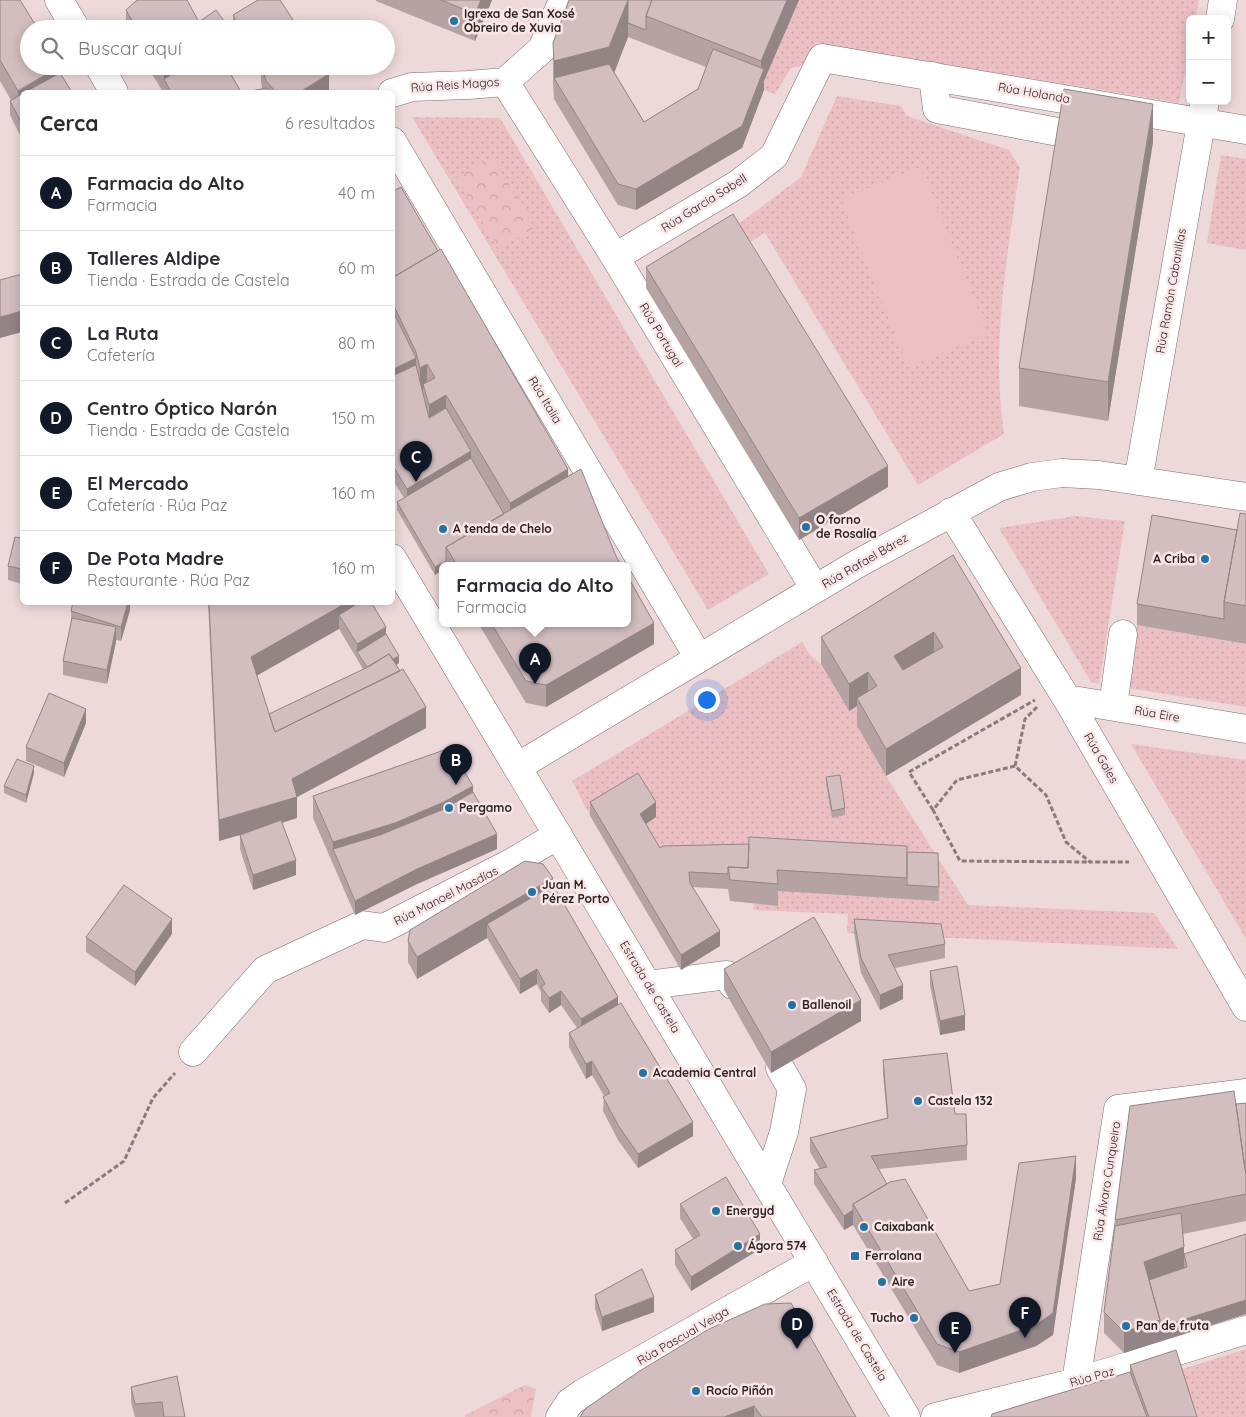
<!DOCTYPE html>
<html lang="es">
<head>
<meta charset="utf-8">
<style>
	body { margin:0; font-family:Quicksand,sans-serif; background:#f7f7f7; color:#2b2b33 }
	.controls { position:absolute; right:15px; top:15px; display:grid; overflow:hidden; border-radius:8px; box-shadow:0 2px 12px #0003 }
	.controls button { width:45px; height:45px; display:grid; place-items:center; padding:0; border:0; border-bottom:1px solid #e1e1e2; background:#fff; color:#2b2b33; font:25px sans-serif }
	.you { position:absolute; left:706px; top:699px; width:18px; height:18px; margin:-12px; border:4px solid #fff; border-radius:50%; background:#1a73e8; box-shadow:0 0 0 8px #1a73e833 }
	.badge { display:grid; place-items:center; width:32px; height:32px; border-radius:50%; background:#111827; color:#fff; font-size:16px; font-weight:700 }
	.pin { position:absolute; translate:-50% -41px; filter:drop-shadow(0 1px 2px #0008) }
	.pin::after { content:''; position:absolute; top:26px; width:18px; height:15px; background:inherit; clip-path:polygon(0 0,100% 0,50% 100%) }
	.popup { position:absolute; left:439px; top:562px; width:192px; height:65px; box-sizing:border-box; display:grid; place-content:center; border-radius:8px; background:#fff; filter:drop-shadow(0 1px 4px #0005); font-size:16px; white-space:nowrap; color:#7c7c81 }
	.popup b { font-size:19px; color:#2b2b33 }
	.popup::after { content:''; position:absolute; left:50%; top:100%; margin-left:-10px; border:10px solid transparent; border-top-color:#fff }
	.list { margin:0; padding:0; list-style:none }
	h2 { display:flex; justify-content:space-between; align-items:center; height:65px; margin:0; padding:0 20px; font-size:21px }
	h2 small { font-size:16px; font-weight:400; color:#7c7c81 }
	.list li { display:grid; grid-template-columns:32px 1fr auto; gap:15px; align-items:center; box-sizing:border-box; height:75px; padding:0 20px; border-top:1px solid #e1e1e2 }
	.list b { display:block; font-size:19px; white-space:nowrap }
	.list p { margin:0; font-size:16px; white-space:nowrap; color:#7c7c81 }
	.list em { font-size:16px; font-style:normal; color:#7c7c81 }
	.icon { flex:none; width:28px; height:28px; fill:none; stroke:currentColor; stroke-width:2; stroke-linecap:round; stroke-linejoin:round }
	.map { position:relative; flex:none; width:1246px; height:1417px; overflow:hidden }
	.search { position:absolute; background:#fff; box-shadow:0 2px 12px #0003; left:20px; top:20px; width:375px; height:55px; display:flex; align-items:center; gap:12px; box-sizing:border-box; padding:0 18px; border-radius:28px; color:#7c7c81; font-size:19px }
	.panel { position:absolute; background:#fff; box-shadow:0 2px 12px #0003; left:20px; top:90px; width:375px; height:515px; border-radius:8px }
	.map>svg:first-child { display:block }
</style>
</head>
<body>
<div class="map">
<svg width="1246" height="1417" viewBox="0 0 1246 1417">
	<defs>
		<pattern id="grass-dots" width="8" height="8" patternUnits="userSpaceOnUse" patternTransform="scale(1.25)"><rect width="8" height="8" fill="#ecc0c3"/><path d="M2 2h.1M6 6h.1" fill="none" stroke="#cba5a7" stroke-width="1.8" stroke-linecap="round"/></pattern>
		<pattern id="park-crowns" width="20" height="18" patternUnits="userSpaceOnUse" patternTransform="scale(1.25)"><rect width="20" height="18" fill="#ecc0c3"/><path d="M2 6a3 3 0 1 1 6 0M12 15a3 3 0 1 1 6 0" fill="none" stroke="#cba5a7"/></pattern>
	</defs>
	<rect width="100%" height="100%" fill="#eed9da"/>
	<path fill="url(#grass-dots)" d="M799 0H1199L1195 19H1190V47L1179 103 816 43 801 66 791 68 775 94 761 89Z
		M837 96 901 106 907 116 1009 150 1020 168C1007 256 991 345 1004 434L918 485 765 233 747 244 735 227 801 177Z
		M412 117 500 118 769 574 708 610Z
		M1221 155 1246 159V250L1207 243Z
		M1075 516 1125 521 1099 684 1091 682 999 528Z
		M1137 625 1246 644V707L1127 688Z
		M802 642 811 656 821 664 849 711 868 699 857 726 886 776 968 905 1154 913 1178 949 847 933 848 914 753 910 754 903 778 906 663 860 640 828 638 788 590 816 572 781Z
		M1131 744 1246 760V939Z
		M1246 1349V1417H1191L1176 1371Z"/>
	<path fill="url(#park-crowns)" d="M492 156 534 228 499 249 456 178Z
		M525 1385 536 1389 531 1417H465V1415Z"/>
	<path fill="#ecc0c3" d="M921 167 988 334 908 367 841 199Z"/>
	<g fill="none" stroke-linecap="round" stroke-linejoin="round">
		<defs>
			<path id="minor" d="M1220 19 1223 0
				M933 76 937 109 1053 131
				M505 82 615 257 815 589
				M392 93 412 87 468 85 505 82 542 49 563 0
				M392 141 699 658
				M615 257 738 184 774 156 822 58 1246 130
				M1138 481 1205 101
				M951 512 1067 699 1246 1007
				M1067 699 1246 729
				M1113 706 1123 634
				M517 767 857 564 999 487 1032 477 1062 473 1099 475 1246 497
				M648 985 727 975 733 985
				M193 1052 265 970 362 925 384 928 511 863 558 835
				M767 1184 784 1132 792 1089 780 1068
				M1076 1382 1118 1109 1246 1093
				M560 1417 570 1402 583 1393 814 1262
				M935 1417 1076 1382 1246 1330"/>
			<path id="major" d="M59 0 76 29
				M99 66 114 92
				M392 558 906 1417"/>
		</defs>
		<use href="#minor" stroke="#7e6b6c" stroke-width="29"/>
		<use href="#major" stroke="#7e6b6c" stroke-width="29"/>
		<path stroke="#897b7c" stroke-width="3" stroke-dasharray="5 2.5" stroke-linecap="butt" d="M1037 707 1025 719 1015 766 1046 795 1066 842 1090 862H1129
			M1015 766 957 780 933 810 960 861 1089 862
			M933 810 909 772 1035 700
			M65 1203 124 1161 153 1098 175 1073"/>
		<use href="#minor" stroke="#fff" stroke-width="28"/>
		<use href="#major" stroke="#fff" stroke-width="28"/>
	</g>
	<path fill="#b5a3a4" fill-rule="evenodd" d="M0 0 22 92V139L10 115V101L11 100 0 81Z
		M376 0H492L475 41 376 1Z
		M569 0H799L764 81V90L742 148 636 210 618 205 554 99 553 81V43ZM628 37 706 67 698 89 644 122 614 73Z
		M126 10 199 22 230 29H126Z
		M233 15 299 29H233Z
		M147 66H226L241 92H163Z
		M261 66H324L329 92H247L262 89 261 82Z
		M1153 142 1108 421 1019 406V368Z
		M392 192 568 476 621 565H442V570L435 575 397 510V502L404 498 392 479Z
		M646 267 888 487 799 540 646 288Z
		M1246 514V644L1137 625V604L1237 530Z
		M22 538V584L8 580V566Z
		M953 555 1021 695 886 776 857 726V706L849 711 821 664V637Z
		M130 602V610L121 641 116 640 107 684 63 675V661L71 624V611Z
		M208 602H359L386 634 399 663 396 665 426 728 297 797V818L282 823 296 875 253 890 240 849V835L219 841ZM339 629 363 669 269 714 257 675Z
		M478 623H628L654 644 546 707 526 703Z
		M86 723 64 777 26 761V747Z
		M34 773 26 803 4 793V786Z
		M826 777 845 808V815L832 818 826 784Z
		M473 792 497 849 417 884 355 915 313 818V796Z
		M590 802 656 817 646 824 660 848 907 854 938 853 939 901 778 891V906L730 901 728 889 692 887 720 946 681 970 590 816Z
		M553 885 618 1004 693 1136 638 1168 618 1140 603 1111 604 1096 592 1075 586 1079 569 1047V1033L577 1028 561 1005 549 1013 541 1001V992L537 984 520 994 487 938 417 979 408 962V941Z
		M854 919 945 944V958L895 968 903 999 880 1010 861 973 854 933Z
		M172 934 135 986 86 952V937Z
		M724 969 861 1021 771 1073 724 990Z
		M930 971 965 1030 940 1035 930 986Z
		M883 1060 955 1114 967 1145V1160L879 1169 887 1184 969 1291 1000 1284 1076 1178 1053 1335 1036 1346 959 1373 937 1365 853 1225 844 1230 814 1184V1170L820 1169 810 1152V1138L887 1118 883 1075Z
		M1246 1103V1221L1183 1234 1184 1254 1246 1234V1314L1124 1353 1104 1333V1312L1115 1226V1220L1236 1104Z
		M680 1204 760 1249 691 1291 675 1265V1250L693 1239 680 1218Z
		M595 1295 654 1312 602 1331 595 1309Z
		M1130 1365 1197 1417H991L1130 1372Z
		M638 1372 856 1417H580Z
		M177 1376 185 1417H135L131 1402V1387Z"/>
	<path fill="#938486" d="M481 0H492L475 41V14Z
		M628 0V37L609 86 554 78V61Z
		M787 0H799L764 81V90L742 148 636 210V189L761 77V61Z
		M60 66V87L52 92H22V110L18 112V91Z
		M175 66H213L164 79V72Z
		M329 74V92H300Z
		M1153 104V142L1108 421V382Z
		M22 311V332L0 338V317Z
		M416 358V380L392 391V370Z
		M427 364V392L423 384V394L420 396V368Z
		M446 395V422L429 433V405Z
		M471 451V465L407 504V489Z
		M888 466V487L799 540V518Z
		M568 469V496L510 523V503Z
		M446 561V565H442V570L435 575V567Z
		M128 602H130V610L121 641V627Z
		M348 602H359V618L339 615V629L251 679V657Z
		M654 623V644L546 707V685Z
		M116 627V642L107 684V670Z
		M386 627V641L357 652V659V644Z
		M934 632V660L894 684V656Z
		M399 656V663L370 680V673Z
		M1021 668V695L886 776V749Z
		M868 672V699L857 698V706L849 711V684Z
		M426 707V728L297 797V818L219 841V820L292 779Z
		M86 709V723L64 777V763Z
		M34 766V773L26 803V795Z
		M473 786V807L444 823 333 849V863V842Z
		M656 802V817L640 828V814Z
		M497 834V849L417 884 355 915V901L417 869Z
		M296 860V875L253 890V875Z
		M553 878V899L487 924V938L417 979V957Z
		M172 919V934L135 986V972Z
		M720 931V946L681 970V955Z
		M537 969V984L520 994V979Z
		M903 985V999L880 1010V995Z
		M561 991V1005L549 1013V998Z
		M618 997V1011L581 1033V1019Z
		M861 1000V1021L771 1073V1052Z
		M965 1015V1030L940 1035V1021Z
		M592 1061V1075L586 1079V1064Z
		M693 1122V1136L638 1168V1154Z
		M1076 1156V1178L1053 1335 1036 1346 959 1373V1352L1036 1325Z
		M853 1210V1225L844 1230V1216Z
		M760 1234V1249L691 1291V1277Z
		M1184 1247V1268L1144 1283V1262Z
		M654 1297V1312L602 1331V1317Z
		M1246 1300V1314L1124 1353V1332L1160 1320Z
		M754 1406V1417H724Z"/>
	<path fill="#d2bdbf" stroke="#938486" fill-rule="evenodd" d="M0 0H20L38 29H29V66H60L18 91 0 60Z
		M137 0H187L199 22 216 10 230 29H137L126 10Z
		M258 0H280L299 29H240L233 15Z
		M441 0H481L475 14Z
		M569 0H628L609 47 554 61 553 43Z
		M628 0H652L646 16V30L628 23Z
		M652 0H787L761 61 646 16Z
		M713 49 764 69 742 126 636 189 618 184 554 78 609 64 644 122 698 89Z
		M160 66H175L164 72Z
		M186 66H226L241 92H171L164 79Z
		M262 66H324L329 74 300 92H276L266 81Z
		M60 73 72 92H25Z
		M266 88 270 92H247Z
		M1064 89 1153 104 1108 382 1019 368Z
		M22 94V124L10 101Z
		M401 187 438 251 392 278V192Z
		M733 214 888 466 799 518 646 267Z
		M441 249 568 469 510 503 446 395 429 405 423 384 435 378 427 364 420 368 416 352 392 302V278Z
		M22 274V311L0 317V280Z
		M392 309 416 358 392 370Z
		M416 365 429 418 446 408 471 451 407 489 392 464V376Z
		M471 458 504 514 446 547V561L435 567 397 502Z
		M581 469 616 556 621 565H457L446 547Z
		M1240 513 1246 514V606L1224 602Z
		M1152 515 1237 530 1224 602V619L1137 604Z
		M15 537 22 538V569L8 566Z
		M953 555 1021 668 886 749 857 698 877 686 868 672 849 684 821 637ZM934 632 943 647 903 670 894 656Z
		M628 577 654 623 546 685 526 681 491 623H628Z
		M73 602H128L121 627 71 611Z
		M209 602H348L251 657 275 732 403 669 426 707 292 779 297 797 219 820Z
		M360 602H371L386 627 357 644 339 615Z
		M72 618 116 627 107 670 63 661Z
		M386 634 399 656 393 659 389 654 367 667 357 652Z
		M389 654 400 671 275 732 269 714 370 666Z
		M49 693 86 709 64 763 26 747Z
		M450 748 473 786 444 802 395 823 333 842 313 796Z
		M17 759 34 766 26 795 4 786Z
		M638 773 656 802 640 814 660 848 663 846 749 844 748 868 728 867V874L689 872 690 883 720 931 681 955 590 802Z
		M840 775 845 808 832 811 826 777Z
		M473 792 497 834 417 869 355 901 333 849 380 835 444 809Z
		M281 820 296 860 253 875 240 835Z
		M749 837 907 846V878L777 870 778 884 730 880 728 867 748 868Z
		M907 852 938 853 939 887 907 885Z
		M525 861 543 864 553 878 417 957 408 941 410 930Z
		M124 885 172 919 135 972 86 937Z
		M553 885 618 997 581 1019 561 991 549 998 541 987 545 984 537 969 520 979 487 924Z
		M814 917 861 1000 771 1052 724 969Z
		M854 919 941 924 945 944 888 955 903 985 880 995 861 958Z
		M957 966 965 1015 940 1021 930 971Z
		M621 1003 693 1122 638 1154 618 1125 603 1097 610 1093 592 1061 586 1064 569 1033Z
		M947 1053 955 1114H966L967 1145 871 1156 887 1184 853 1204V1210L844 1216 814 1170 827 1167 810 1138 888 1118 883 1060Z
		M1234 1091 1246 1175V1194L1115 1220 1130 1106Z
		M1246 1103V1170H1245L1236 1104Z
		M1076 1156 1053 1313 1036 1325 959 1352 937 1344 853 1204 890 1182 905 1179 969 1291 1000 1284 1019 1163Z
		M726 1177 760 1234 691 1277 675 1250 700 1235 680 1204Z
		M1181 1213 1184 1247 1144 1262 1160 1320 1124 1332 1104 1312 1115 1226Z
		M1246 1234V1300L1160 1327V1320L1149 1280 1187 1267 1184 1254Z
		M642 1269 654 1297 602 1317 595 1295Z
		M791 1303 856 1417H762L754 1406 724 1417H580L585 1409 638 1372 709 1329 765 1304Z
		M1176 1350 1197 1417H1149L1130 1365Z
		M1130 1372 1147 1417H991L992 1414Z
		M177 1376 185 1417H164L162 1402 135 1404 131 1387Z"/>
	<g fill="#2471a3" stroke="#fbe6e7" stroke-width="2">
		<circle cx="454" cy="21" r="5"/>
		<circle cx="806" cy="527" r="5"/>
		<circle cx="443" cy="529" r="5"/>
		<circle cx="1205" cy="559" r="5"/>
		<circle cx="449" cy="808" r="5"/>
		<circle cx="532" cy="892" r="5"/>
		<circle cx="792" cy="1005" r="5"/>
		<circle cx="643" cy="1073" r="5"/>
		<circle cx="918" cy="1101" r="5"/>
		<circle cx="716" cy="1211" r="5"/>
		<circle cx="864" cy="1227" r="5"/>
		<circle cx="738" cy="1246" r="5"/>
		<rect x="850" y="1251" width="10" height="10" rx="2.5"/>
		<circle cx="882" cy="1282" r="5"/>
		<circle cx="914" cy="1318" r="5"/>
		<circle cx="1126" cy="1326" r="5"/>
		<circle cx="696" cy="1391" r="5"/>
	</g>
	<g text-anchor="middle" stroke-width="5" stroke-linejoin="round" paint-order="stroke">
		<g font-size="12" font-weight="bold" fill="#2b2324" stroke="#fbe6e7" text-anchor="start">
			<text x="464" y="18">Igrexa de San Xosé<tspan x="464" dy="14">Obreiro de Xuvia</tspan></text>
			<text x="816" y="524">O forno<tspan x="816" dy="14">de Rosalía</tspan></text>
			<text x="453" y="533">A tenda de Chelo</text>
			<text x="1195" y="563" text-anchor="end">A Criba</text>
			<text x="459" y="812">Pergamo</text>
			<text x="542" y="889">Juan M.<tspan x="542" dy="14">Pérez Porto</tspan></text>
			<text x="802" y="1009">Ballenoil</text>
			<text x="653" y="1077">Academia Central</text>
			<text x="928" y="1105">Castela 132</text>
			<text x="726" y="1215">Energyd</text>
			<text x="874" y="1231">Caixabank</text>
			<text x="748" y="1250">Ágora 574</text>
			<text x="865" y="1260">Ferrolana</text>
			<text x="892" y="1286">Aire</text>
			<text x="904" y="1322" text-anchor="end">Tucho</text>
			<text x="1136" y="1330">Pan de fruta</text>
			<text x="706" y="1395">Rocío Piñón</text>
		</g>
		<g font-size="12" fill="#2b2324" stroke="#fbe6e7">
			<text transform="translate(455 85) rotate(-4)" y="4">Rúa Reis Magos</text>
			<text transform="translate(1034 93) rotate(10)" y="4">Rúa Holanda</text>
			<text transform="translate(704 203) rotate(-32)" y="4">Rúa García Sabell</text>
			<text transform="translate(1171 291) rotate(-80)" y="4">Rúa Ramón Cabanillas</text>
			<text transform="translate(661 335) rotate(59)" y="4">Rúa Portugal</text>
			<text transform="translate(545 400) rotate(59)" y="4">Rúa Italia</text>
			<text transform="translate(865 561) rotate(-30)" y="4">Rúa Rafael Bárez</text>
			<text transform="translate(1157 714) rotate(10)" y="4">Rúa Eire</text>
			<text transform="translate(1101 758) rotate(60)" y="4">Rúa Gales</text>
			<text transform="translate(446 896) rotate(-27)" y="4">Rúa Manoel Masdías</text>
			<text transform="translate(650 987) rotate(59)" y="4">Estrada de Castela</text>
			<text transform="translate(1107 1181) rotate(-81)" y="4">Rúa Álvaro Cunqueiro</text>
			<text transform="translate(857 1335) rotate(59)" y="4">Estrada de Castela</text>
			<text transform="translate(683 1336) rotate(-30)" y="4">Rúa Pascual Veiga</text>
			<text transform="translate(1092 1377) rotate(-16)" y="4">Rúa Paz</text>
		</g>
	</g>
</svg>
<div class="controls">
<button>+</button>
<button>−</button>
</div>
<div class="you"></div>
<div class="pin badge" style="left:535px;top:684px">A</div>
<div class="popup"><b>Farmacia do Alto</b>Farmacia</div>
<div class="pin badge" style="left:456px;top:785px">B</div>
<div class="pin badge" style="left:416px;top:482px">C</div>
<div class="pin badge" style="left:797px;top:1349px">D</div>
<div class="pin badge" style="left:955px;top:1353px">E</div>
<div class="pin badge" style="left:1025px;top:1338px">F</div>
<div class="search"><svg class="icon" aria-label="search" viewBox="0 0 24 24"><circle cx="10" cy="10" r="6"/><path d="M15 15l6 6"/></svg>Buscar aquí</div>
<section class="panel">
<h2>Cerca<small>6 resultados</small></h2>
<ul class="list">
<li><span class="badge">A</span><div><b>Farmacia do Alto</b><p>Farmacia</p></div><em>40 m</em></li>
<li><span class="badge">B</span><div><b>Talleres Aldipe</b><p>Tienda · Estrada de Castela</p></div><em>60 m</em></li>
<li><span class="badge">C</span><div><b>La Ruta</b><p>Cafetería</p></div><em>80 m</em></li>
<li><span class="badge">D</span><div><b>Centro Óptico Narón</b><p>Tienda · Estrada de Castela</p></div><em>150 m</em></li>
<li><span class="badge">E</span><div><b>El Mercado</b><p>Cafetería · Rúa Paz</p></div><em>160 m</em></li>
<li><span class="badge">F</span><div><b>De Pota Madre</b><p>Restaurante · Rúa Paz</p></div><em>160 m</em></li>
</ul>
</section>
</div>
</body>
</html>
